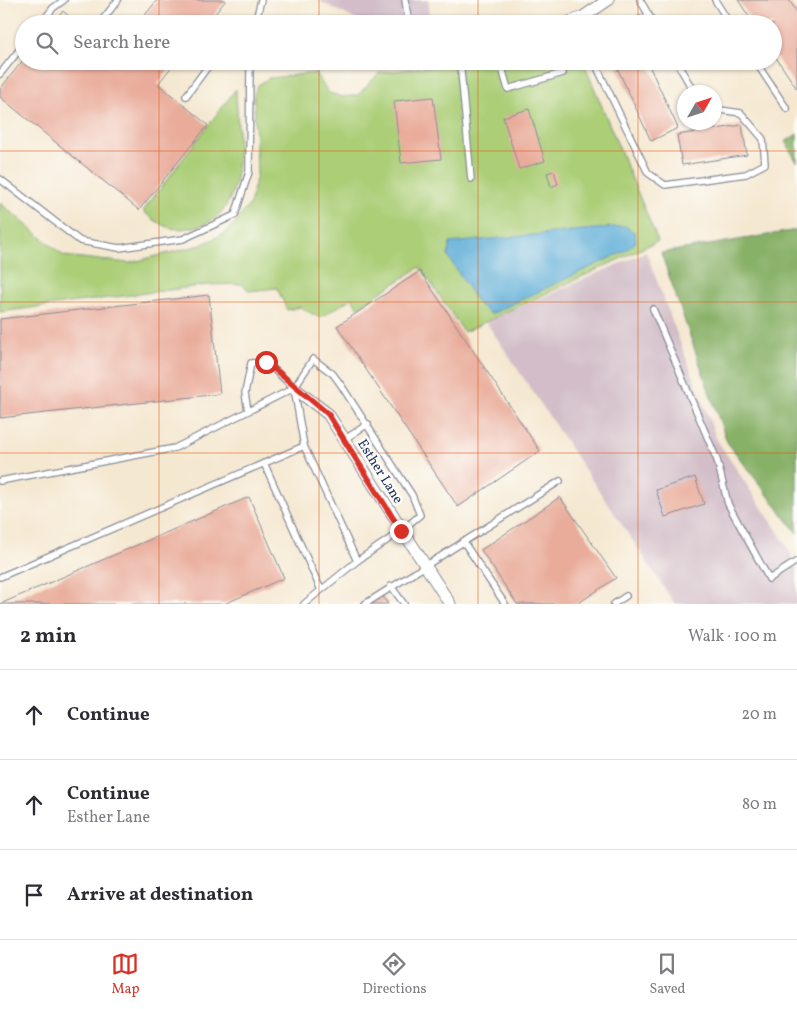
<!DOCTYPE html>
<html lang="en">
<head>
<meta charset="utf-8">
<style>
	body { margin:0; font-family:Vollkorn,serif; background:#f2f2f3; color:#2b2b33 }
	.compass { position:absolute; left:677px; top:85px; width:45px; height:45px; border-radius:50%; background:#fff; box-shadow:0 1px 4px #0004; rotate:51deg }
	.stop { position:absolute; width:15px; height:15px; margin:-11px; border:4px solid #d93025; border-radius:50%; background:#fff }
	.stop.end { background:#d93025; border-color:#fff; box-shadow:0 1px 5px #0008 }
	.list { margin:0; padding:0; list-style:none }
	h2 { display:flex; justify-content:space-between; align-items:center; height:65px; margin:0; padding:0 20px; font-size:21px }
	h2 small { font-size:16px; font-weight:400; color:#7c7c81 }
	.list li { display:grid; grid-template-columns:32px 1fr auto; gap:15px; align-items:center; box-sizing:border-box; height:90px; padding:0 20px; border-top:1px solid #e1e1e2 }
	.list b { display:block; font-size:19px; white-space:nowrap }
	.list p { margin:0; font-size:16px; white-space:nowrap; color:#7c7c81 }
	.list em { font-size:16px; font-style:normal; color:#7c7c81 }
	.icon { flex:none; width:28px; height:28px; fill:none; stroke:currentColor; stroke-width:2; stroke-linecap:round; stroke-linejoin:round }
	.map { position:relative; flex:none; width:797px; height:604px; overflow:hidden }
	.search { position:absolute; background:#fff; box-shadow:0 1px 4px #0004; left:15px; right:15px; top:15px; height:55px; display:flex; align-items:center; gap:12px; box-sizing:border-box; padding:0 18px; border-radius:28px; color:#7c7c81; font-size:19px }
	.sheet { height:335px; background:#fff }
	nav { display:flex; justify-content:space-around; align-items:center; box-sizing:border-box; height:70px; border-top:1px solid #e1e1e2; background:#fff; font-size:14px; color:#7c7c81 }
	nav a { display:grid; justify-items:center; gap:2px }
	nav .on { color:#d93025 }
	.map>svg:first-child { display:block }
</style>
</head>
<body>
<div class="map">
<svg width="797" height="604" viewBox="0 0 797 604">
	<rect width="100%" height="100%" fill="#fdfcf7"/>
	<filter id="ink" filterUnits="userSpaceOnUse"><feTurbulence type="fractalNoise" baseFrequency=".02" numOctaves="2"/><feDisplacementMap in="SourceGraphic" scale="10" xChannelSelector="R" yChannelSelector="G"/><feConvolveMatrix kernelMatrix="1 2 1 2 8 2 1 2 1" color-interpolation-filters="sRGB"/></filter>
	<filter id="wash" filterUnits="userSpaceOnUse"><feTurbulence type="fractalNoise" baseFrequency=".0096" numOctaves="4" result="noise"/><feDisplacementMap in="SourceGraphic" scale="20" xChannelSelector="R" yChannelSelector="G"/><feGaussianBlur stdDeviation="1.12" result="paint"/><feColorMatrix in="noise" values="0 0 0 0 0 0 0 0 0 0 0 0 0 0 0 0 0 1.4 0 .05"/><feComposite in="paint" operator="in"/></filter>
	<g filter="url(#wash)">
		<rect width="100%" height="100%" fill="#f5e8d1"/>
		<path fill="#d2bdc8" d="M318 0H428L431 24H364Z
			M646 252 717 440 788 547 797 570V604H675L486 322Z"/>
		<path fill="#abce77" stroke="#637e6a" d="M473 61H583L658 241 464 332 420 267 358 307 352 298 320 318 300 307 287 310 277 288 249 291 242 284 208 285 0 312V203L64 256 129 263 201 245 227 232 250 204 257 174 254 94 258 85 269 78 315 73 329 93 343 97 358 95 379 73Z
			M236 89C237 132 252 215 195 227 171 232 162 227 143 211Z"/>
		<path fill="#88b168" stroke="#527063" d="M797 134V162L785 142Z
			M797 230V533L727 442 661 253Z"/>
		<path fill="#5eaed8" stroke="#3c6e9b" d="M625 226 635 233 636 242 625 251 491 314 478 304 448 256 450 243Z"/>
		<g id="blocks">
			<path fill="#e9ab9a" d="M157 0H226L207 24H138Z
				M738 0H789L797 12V89L773 53V24H754Z
				M63 11 78 24H53Z
				M24 59V61H176L158 84 208 125 139 210 0 97V89Z
				M614 61H647L678 128 651 141Z
				M433 97 441 159 401 163 394 101Z
				M529 109 545 161 519 169 503 117Z
				M742 125 747 155 682 165 677 135Z
				M554 171 558 184 551 187 547 173Z
				M420 271 540 451 458 507 337 326Z
				M209 295 220 394 0 418V319Z
				M695 477 704 504 665 517 656 490Z
				M249 497 284 578 224 604H0Z
				M560 497 616 578 577 604H517L481 550Z
				M382 595 388 604H369Z"/>
		</g>
	</g>
	<g filter="url(#ink)">
		<use href="#blocks" fill-opacity="0" stroke="#888c98" stroke-width="1"/>
		<g fill="none" stroke-linecap="round" stroke-linejoin="round">
			<defs>
				<path id="lane" d="M405 0 409 24
					M640 0 654 24
					M715 0 730 24
					M103 19 118 0
					M41 24 53 8 64 0
					M255 24 261 0
					M631 24 649 15
					M317 61 341 64
					M460 61 471 179
					M500 61 508 89 563 73
					M594 61 648 173 665 185 746 174 765 164 763 139 741 113 714 109
					M676 61 694 92
					M755 61 787 109
					M0 74 24 44
					M186 96 212 61
					M0 179 80 241 119 248 183 239 235 215 249 172 250 61
					M653 309 717 460 728 504 769 579 797 561
					M248 411 245 393 251 363 266 362 294 388 304 446 357 561 304 604
					M345 439 368 424
					M264 463 321 590
					M0 481 175 448 294 388 313 359 333 374 341 385 412 495 420 515 401 531 357 561
					M463 541 505 604
					M0 577 304 446
					M391 586 404 604
					M365 604 560 481
					M614 604 626 596"/>
				<path id="street" d="M564 24 583 17 608 0
					M341 64 371 61
					M294 388 328 414 450 604"/>
			</defs>
			<use href="#lane" stroke="#888c98" stroke-width="8"/>
			<use href="#street" stroke="#888c98" stroke-width="13"/>
			<use href="#lane" stroke="#fff" stroke-width="5.5"/>
			<use href="#street" stroke="#fff" stroke-width="11"/>
		</g>
	</g>
	<g fill="none" stroke-linecap="round" stroke-linejoin="round" filter="url(#ink)">
		<path stroke="#d93025" stroke-width="6" d="M266 362 328 414 401 531"/>
	</g>
	<path fill="none" stroke="#de5710" stroke-width="1" stroke-opacity="0.55" d="M159 0V24M319 0V24M478 0V24M638 0V24M159 61V604M319 61V604M478 61V604M638 61V604M0 151H797M0 302H797M0 453H797"/>
	<g text-anchor="middle" stroke-width="5" stroke-linejoin="round" paint-order="stroke">
		<g font-size="14" fill="#1b2f5e" stroke="#fdfcf7">
			<text transform="translate(381 471) rotate(58)" y="5">Esther Lane</text>
		</g>
	</g>
</svg>
<svg class="compass" viewBox="-18 -18 36 36"><path d="M0-13l5 13h-10z" fill="#e53935"/><path d="M0 13l5-13h-10z" fill="#7c7c81"/></svg>
<div class="stop" style="left:266px;top:362px"></div>
<div class="stop end" style="left:401px;top:531px"></div>
<div class="search"><svg class="icon" aria-label="search" viewBox="0 0 24 24"><circle cx="10" cy="10" r="6"/><path d="M15 15l6 6"/></svg>Search here</div>
</div>
<section class="sheet">
<h2>2 min<small>Walk · 100 m</small></h2>
<ul class="list">
<li><svg class="icon" aria-label="ahead" viewBox="0 0 24 24"><path d="M12 20V5M6 11l6-6 6 6"/></svg><div><b>Continue</b></div><em>20 m</em></li>
<li><svg class="icon" aria-label="ahead" viewBox="0 0 24 24"><path d="M12 20V5M6 11l6-6 6 6"/></svg><div><b>Continue</b><p>Esther Lane</p></div><em>80 m</em></li>
<li><svg class="icon" aria-label="arrive" viewBox="0 0 24 24"><path d="M6 21V4h12l-3 4 3 4H6"/></svg><div><b>Arrive at destination</b></div></li>
</ul>
</section>
<nav>
<a class="on"><svg class="icon" aria-label="map" viewBox="0 0 24 24"><path d="M3 6l6-2 6 2 6-2v14l-6 2-6-2-6 2zM9 4v14M15 6v14"/></svg>Map</a>
<a><svg class="icon" aria-label="directions" viewBox="0 0 24 24"><path d="M12 3l9 9-9 9-9-9zM9 14v-3h6M13 9l2 2-2 2"/></svg>Directions</a>
<a><svg class="icon" aria-label="saved" viewBox="0 0 24 24"><path d="M7 4h10v16l-5-4-5 4z"/></svg>Saved</a>
</nav>
</body>
</html>
